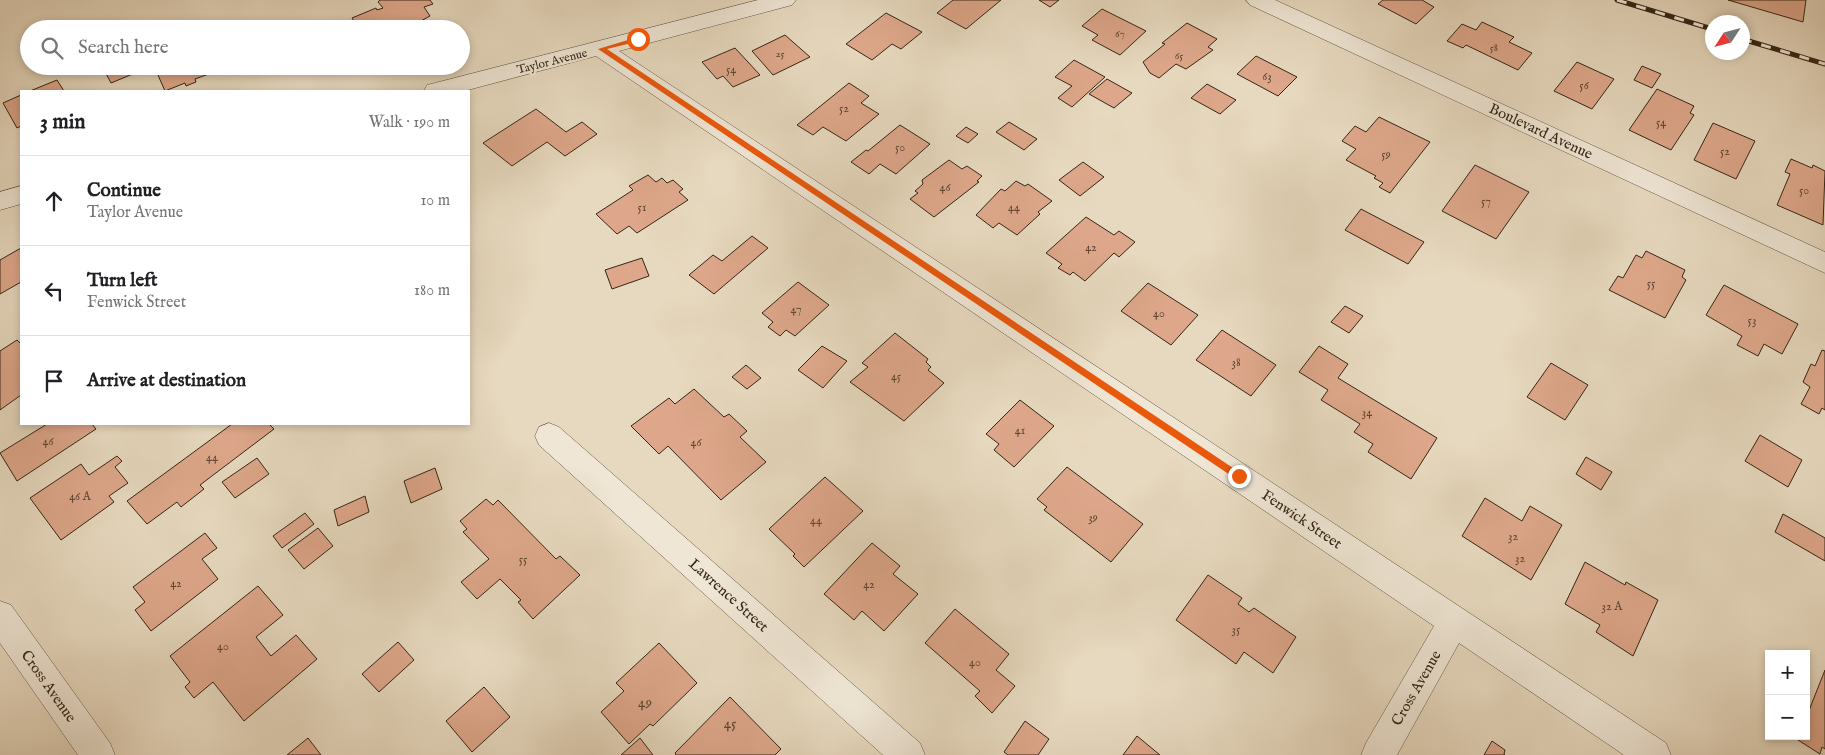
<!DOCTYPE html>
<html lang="en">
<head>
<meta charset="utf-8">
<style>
	body { margin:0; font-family:"IM FELL English",serif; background:#f6f6f6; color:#202124 }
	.controls { position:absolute; right:15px; bottom:15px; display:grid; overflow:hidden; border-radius:0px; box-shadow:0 2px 8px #0003 }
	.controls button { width:45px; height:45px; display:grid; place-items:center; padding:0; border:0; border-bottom:1px solid #e0e0e0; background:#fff; color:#202124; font:25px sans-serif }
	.compass { position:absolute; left:1705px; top:15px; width:45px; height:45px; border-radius:50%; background:#fff; box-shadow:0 2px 8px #0003; rotate:234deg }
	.stop { position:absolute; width:15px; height:15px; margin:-11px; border:4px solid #ea580c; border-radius:50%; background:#fff }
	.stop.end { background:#ea580c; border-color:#fff; box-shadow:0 1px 5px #0008 }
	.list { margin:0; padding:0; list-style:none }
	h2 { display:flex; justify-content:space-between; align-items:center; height:65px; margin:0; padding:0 20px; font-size:21px }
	h2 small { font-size:16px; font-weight:400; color:#757577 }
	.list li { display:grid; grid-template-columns:32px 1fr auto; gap:15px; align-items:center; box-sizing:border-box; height:90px; padding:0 20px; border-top:1px solid #e0e0e0 }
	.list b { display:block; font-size:19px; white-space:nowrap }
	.list p { margin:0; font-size:16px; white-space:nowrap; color:#757577 }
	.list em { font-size:16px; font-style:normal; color:#757577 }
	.icon { flex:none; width:28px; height:28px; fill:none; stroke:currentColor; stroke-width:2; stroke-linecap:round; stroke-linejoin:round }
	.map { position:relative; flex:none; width:1825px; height:755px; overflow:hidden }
	.search { position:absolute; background:#fff; box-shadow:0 2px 8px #0003; left:20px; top:20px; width:450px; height:55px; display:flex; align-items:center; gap:12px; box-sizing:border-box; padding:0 18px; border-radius:28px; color:#757577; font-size:19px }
	.panel { position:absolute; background:#fff; box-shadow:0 2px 8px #0003; left:20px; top:90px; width:450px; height:335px; border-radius:0px }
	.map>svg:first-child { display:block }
</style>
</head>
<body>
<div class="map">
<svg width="1825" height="755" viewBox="0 0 1825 755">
	<rect width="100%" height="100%" fill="#e7d9bf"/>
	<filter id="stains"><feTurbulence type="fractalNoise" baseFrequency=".004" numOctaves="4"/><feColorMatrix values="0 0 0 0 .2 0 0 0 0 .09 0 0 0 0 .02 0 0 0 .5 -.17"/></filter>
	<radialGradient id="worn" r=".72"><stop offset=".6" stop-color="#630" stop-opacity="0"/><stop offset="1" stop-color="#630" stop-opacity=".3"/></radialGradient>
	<path fill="#dea78b" stroke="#342615" d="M380 0H430L433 4 424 7 430 16 406 29 404 27 390 29 386 23 372 29H359L352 18 376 8 377 10 383 8 378 2Z
		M953 0H1001L966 29 937 13Z
		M1039 0H1059L1050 7Z
		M1383 0H1422L1434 7 1416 24 1378 4Z
		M1728 0H1806L1803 22Z
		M1102 9 1146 31 1120 55 1092 40 1098 35 1082 26Z
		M886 13 922 32 901 49 892 44 872 60 846 44Z
		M1482 22 1514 37 1509 42 1532 53 1518 70 1466 45 1463 48 1447 41 1462 24 1476 30Z
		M1187 23 1217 39 1208 47 1213 50 1186 69 1176 64 1159 78 1150 73 1143 62 1165 44 1162 43Z
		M785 35 810 57 773 75 752 51Z
		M735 48 760 75 733 87 723 76 717 79 702 62Z
		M1256 56 1297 77 1278 96 1237 74Z
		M1074 60 1105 77 1072 107 1058 98 1072 86 1055 77Z
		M1577 62 1614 79 1592 109 1554 91Z
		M102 66H138L140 71 111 83Z
		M154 66H215L217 71 195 79 196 82 186 86 185 83 165 91Z
		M1642 66 1661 74 1652 88 1634 80Z
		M1107 79 1132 93 1114 108 1089 94Z
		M57 80 64 91H30Z
		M849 83 869 96 861 103 879 114 846 141 823 127 813 135 797 125Z
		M1207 84 1236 100 1220 114 1191 98Z
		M1657 89 1694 106 1690 113 1694 115 1671 150 1629 130Z
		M21 95V126L17 128 3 103Z
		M536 109 566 132 582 122 597 134 565 156 547 142 512 166 483 143Z
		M1379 117 1430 142 1390 193 1379 187 1383 183 1374 178 1376 176 1346 160 1356 149 1342 141 1355 126 1366 132Z
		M1009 122 1037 139 1024 150 996 132Z
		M1713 123 1755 141 1736 179 1694 160Z
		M900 125 930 144 896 174 880 164 869 174 851 162 866 150 868 151Z
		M966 127 978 134 968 143 956 136Z
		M1791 159 1812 168 1813 165 1825 171 1823 225 1777 205 1790 174 1785 172Z
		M949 160 962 169 967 166 982 176 977 181 979 182 934 217 910 199 918 193 915 191 923 184 922 180Z
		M1083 162 1104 177 1080 196 1059 180Z
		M1475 165 1529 192 1496 239 1442 211Z
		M648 175 656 182 662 178 667 183 673 180 683 189 679 192 688 200 637 233 629 226 617 234 596 214 633 190 629 186Z
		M1016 181 1025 186 1028 184 1052 201 1038 212 1040 214 1017 235 999 223 993 228 976 215 1001 189 1005 191Z
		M1361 209 1424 242 1408 264 1345 230Z
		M1086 217 1114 235 1119 231 1135 242 1119 257 1114 253 1085 281 1073 272 1070 275 1058 268 1062 264 1046 253Z
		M752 236 768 248 714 294 689 275 713 255 722 261Z
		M21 248V282L0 294V260Z
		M1646 251 1685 270 1682 277 1686 280 1665 318 1609 290 1618 276 1623 278 1636 255 1642 258Z
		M642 258 649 276 612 289 605 270Z
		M798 282 829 305 795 336 786 330 780 336 768 327 773 322 762 313Z
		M1148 283 1198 315 1171 345 1121 311Z
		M1724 285 1798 324 1782 354 1764 344 1758 356 1737 345 1742 336 1706 315Z
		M1345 306 1363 316 1349 333 1331 322Z
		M1222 330 1276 365 1251 396 1196 360Z
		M895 333 928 359 926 362 931 367 928 370 944 383 904 421 850 382 868 367 862 363Z
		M17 340 21 344V395L0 410V351Z
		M822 346 847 361 823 388 798 370Z
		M1319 346 1348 364 1338 378 1437 438 1411 479 1368 452 1373 444 1354 432 1360 424 1321 400 1328 390 1299 372Z
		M1822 350 1825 351V410L1822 408 1819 414 1801 404 1810 387 1803 382 1811 364 1815 366Z
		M1551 363 1588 385 1565 420 1527 397Z
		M746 365 761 378 747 389 732 377Z
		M694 389 724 417 729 414 747 431 740 437 766 462 721 500 668 446 659 454 631 426 669 398 675 404Z
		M1020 400 1054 426 1014 467 994 450 999 444 986 434Z
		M47 424H92L96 429 17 481 0 453Z
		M232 424H269L274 429 200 485 204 489 181 507 177 502 147 524 127 501Z
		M1760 435 1802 460 1788 487 1745 461Z
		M117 456 122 461 115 467 128 483 109 496 114 502 61 540 30 498 81 464 89 475Z
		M1586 457 1612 472 1601 490 1576 474Z
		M257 458 269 474 235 498 222 482Z
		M1067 467 1143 524 1111 562 1044 510 1047 507 1037 499Z
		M435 468 442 489 411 503 404 481Z
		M825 477 863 511 804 567 793 556 795 554 769 529Z
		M365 496 369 512 338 526 334 510Z
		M1485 498 1522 521 1530 506 1562 525 1531 580 1462 536Z
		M486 499 493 505 498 500 556 559 560 556 580 575 533 619 518 602 521 600 500 579 477 599 461 582 489 559 463 532 467 529 460 521Z
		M305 513 314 524 282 548 273 536Z
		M1783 514 1825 538V561L1775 532Z
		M318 528 333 546 304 569 288 550Z
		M205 533 217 548 202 559 218 579 151 631 135 610 145 602 133 587Z
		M872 543 900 566 893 574 918 594 884 631 862 611 854 620 824 594Z
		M1585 562 1625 585 1626 582 1658 600 1633 656 1596 632 1600 625 1565 604Z
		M1208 575 1242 598 1238 604 1249 612 1254 608 1296 637 1273 673 1244 652 1236 664 1176 620Z
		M258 586 283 615 256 637 271 656 296 635 317 659 244 721 213 682 194 698 185 687 190 682 170 656Z
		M955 609 1009 654 996 670 1015 686 992 713 975 696 980 691 925 643Z
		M398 642 414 660 379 692 362 674Z
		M659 643 697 683 653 726 650 724 629 744 601 712 624 691 616 683Z
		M1825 670V749L1822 747 1820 754 1798 740 1799 736H1806V718Z
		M484 687 510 717 472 752 446 721Z
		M730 697 781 749 775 755H676L675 753Z
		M1025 721 1049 739 1038 755H1008L1004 752Z
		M1137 736 1160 755H1123Z
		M308 738 321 755H287Z
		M640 738 653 755H621Z
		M1492 741 1505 750 1504 754 1505 755H1484Z"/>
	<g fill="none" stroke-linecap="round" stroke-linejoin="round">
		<defs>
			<path id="minor" d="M758 0H796L792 5 619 51 1666 743 1671 755H1624L1459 643 1397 755H1361L1366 743 1434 626 596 56 464 91H424L427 85 435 83Z
				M1246 0H1275L1825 252V273L1250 5Z
				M21 186V204L0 210V192Z
				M549 423 559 427 920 743 925 755H883L539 445 535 436 539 427Z
				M0 601 11 605 110 743 115 755H78L0 643Z"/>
		</defs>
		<use href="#minor" stroke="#615340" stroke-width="1"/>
		<use href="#minor" fill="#efe6d5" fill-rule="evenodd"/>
		<defs>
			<path id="rail" d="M1617 0 1712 29
				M1742 39 1825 64"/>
		</defs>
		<use href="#rail" stroke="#342615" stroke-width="5"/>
		<use href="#rail" stroke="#efe6d5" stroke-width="3" stroke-dasharray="10" stroke-linecap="butt"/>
	</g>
	<path fill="#ea580c" d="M638 37 641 39 640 41 607 49 1242 474V479H1236L598 49Z"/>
	<g text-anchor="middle" stroke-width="4.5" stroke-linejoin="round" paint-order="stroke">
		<g font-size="11" fill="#5e4632">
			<text x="1120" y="37">67</text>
			<text x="1494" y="51">58</text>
			<text x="780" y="57">25</text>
			<text x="1179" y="59">65</text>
		</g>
		<g font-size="12" fill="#342615" stroke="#efe6d5">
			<text transform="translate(552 61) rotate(-14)" y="4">Taylor Avenue</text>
		</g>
		<g font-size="12" fill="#5e4632">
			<text x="731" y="73">54</text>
			<text x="1267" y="80">63</text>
			<text x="1584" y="89">56</text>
			<text x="844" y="112">52</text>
			<text x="1661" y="126">54</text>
			<text x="900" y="151">50</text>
			<text x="1725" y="155">52</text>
			<text x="1386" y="158">59</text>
			<text x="945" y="191">46</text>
			<text x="1804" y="194">50</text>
			<text x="1486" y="205">57</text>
			<text x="642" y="211">51</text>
			<text x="1014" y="211">44</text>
			<text x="1091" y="251">42</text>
			<text x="1651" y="287">55</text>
			<text x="796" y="313">47</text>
			<text x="1159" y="317">40</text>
			<text x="1752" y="324">53</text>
			<text x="1236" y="366">38</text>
			<text x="896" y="380">45</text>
			<text x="1367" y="416">34</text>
			<text x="1020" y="434">41</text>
			<text x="48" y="445">46</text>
			<text x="696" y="446">46</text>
			<text x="212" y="461">44</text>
			<text x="80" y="500">46 A</text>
			<text x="1093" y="521">39</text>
			<text x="816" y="524">44</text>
			<text x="1513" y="540">32</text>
			<text x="1520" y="562">32</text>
			<text x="523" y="563">55</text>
			<text x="176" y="587">42</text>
			<text x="869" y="588">42</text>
			<text x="1612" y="610">32 A</text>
			<text x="1236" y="633">35</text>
			<text x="223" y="650">40</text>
			<text x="975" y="666">40</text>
		</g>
		<g font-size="15" fill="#342615" stroke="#efe6d5">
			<text transform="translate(1541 131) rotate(25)" y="5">Boulevard Avenue</text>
			<text transform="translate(1302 519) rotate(34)" y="5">Fenwick Street</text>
			<text transform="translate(729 595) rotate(42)" y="5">Lawrence Street</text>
			<text transform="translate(49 686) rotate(55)" y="5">Cross Avenue</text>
			<text transform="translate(1416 688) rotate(-60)" y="5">Cross Avenue</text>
		</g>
		<g font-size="15" fill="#5e4632">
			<text x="645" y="707">49</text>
			<text x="730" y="728">45</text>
		</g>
	</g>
	<rect width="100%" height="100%" filter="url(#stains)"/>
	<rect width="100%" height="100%" fill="url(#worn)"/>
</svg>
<div class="controls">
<button>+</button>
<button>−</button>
</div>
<svg class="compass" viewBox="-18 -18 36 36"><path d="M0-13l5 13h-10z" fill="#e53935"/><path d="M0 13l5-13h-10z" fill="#757577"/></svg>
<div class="stop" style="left:638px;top:39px"></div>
<div class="stop end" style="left:1239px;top:476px"></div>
<div class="search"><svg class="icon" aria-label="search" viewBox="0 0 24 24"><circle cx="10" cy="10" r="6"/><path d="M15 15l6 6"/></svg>Search here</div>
<section class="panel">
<h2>3 min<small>Walk · 190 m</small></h2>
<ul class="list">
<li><svg class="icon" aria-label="ahead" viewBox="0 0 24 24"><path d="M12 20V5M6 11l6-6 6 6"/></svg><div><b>Continue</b><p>Taylor Avenue</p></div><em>10 m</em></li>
<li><svg class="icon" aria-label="left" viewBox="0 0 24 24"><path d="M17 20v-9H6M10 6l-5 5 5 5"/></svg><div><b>Turn left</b><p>Fenwick Street</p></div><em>180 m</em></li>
<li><svg class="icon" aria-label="arrive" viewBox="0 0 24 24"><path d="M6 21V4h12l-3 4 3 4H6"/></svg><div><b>Arrive at destination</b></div></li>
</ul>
</section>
</div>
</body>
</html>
